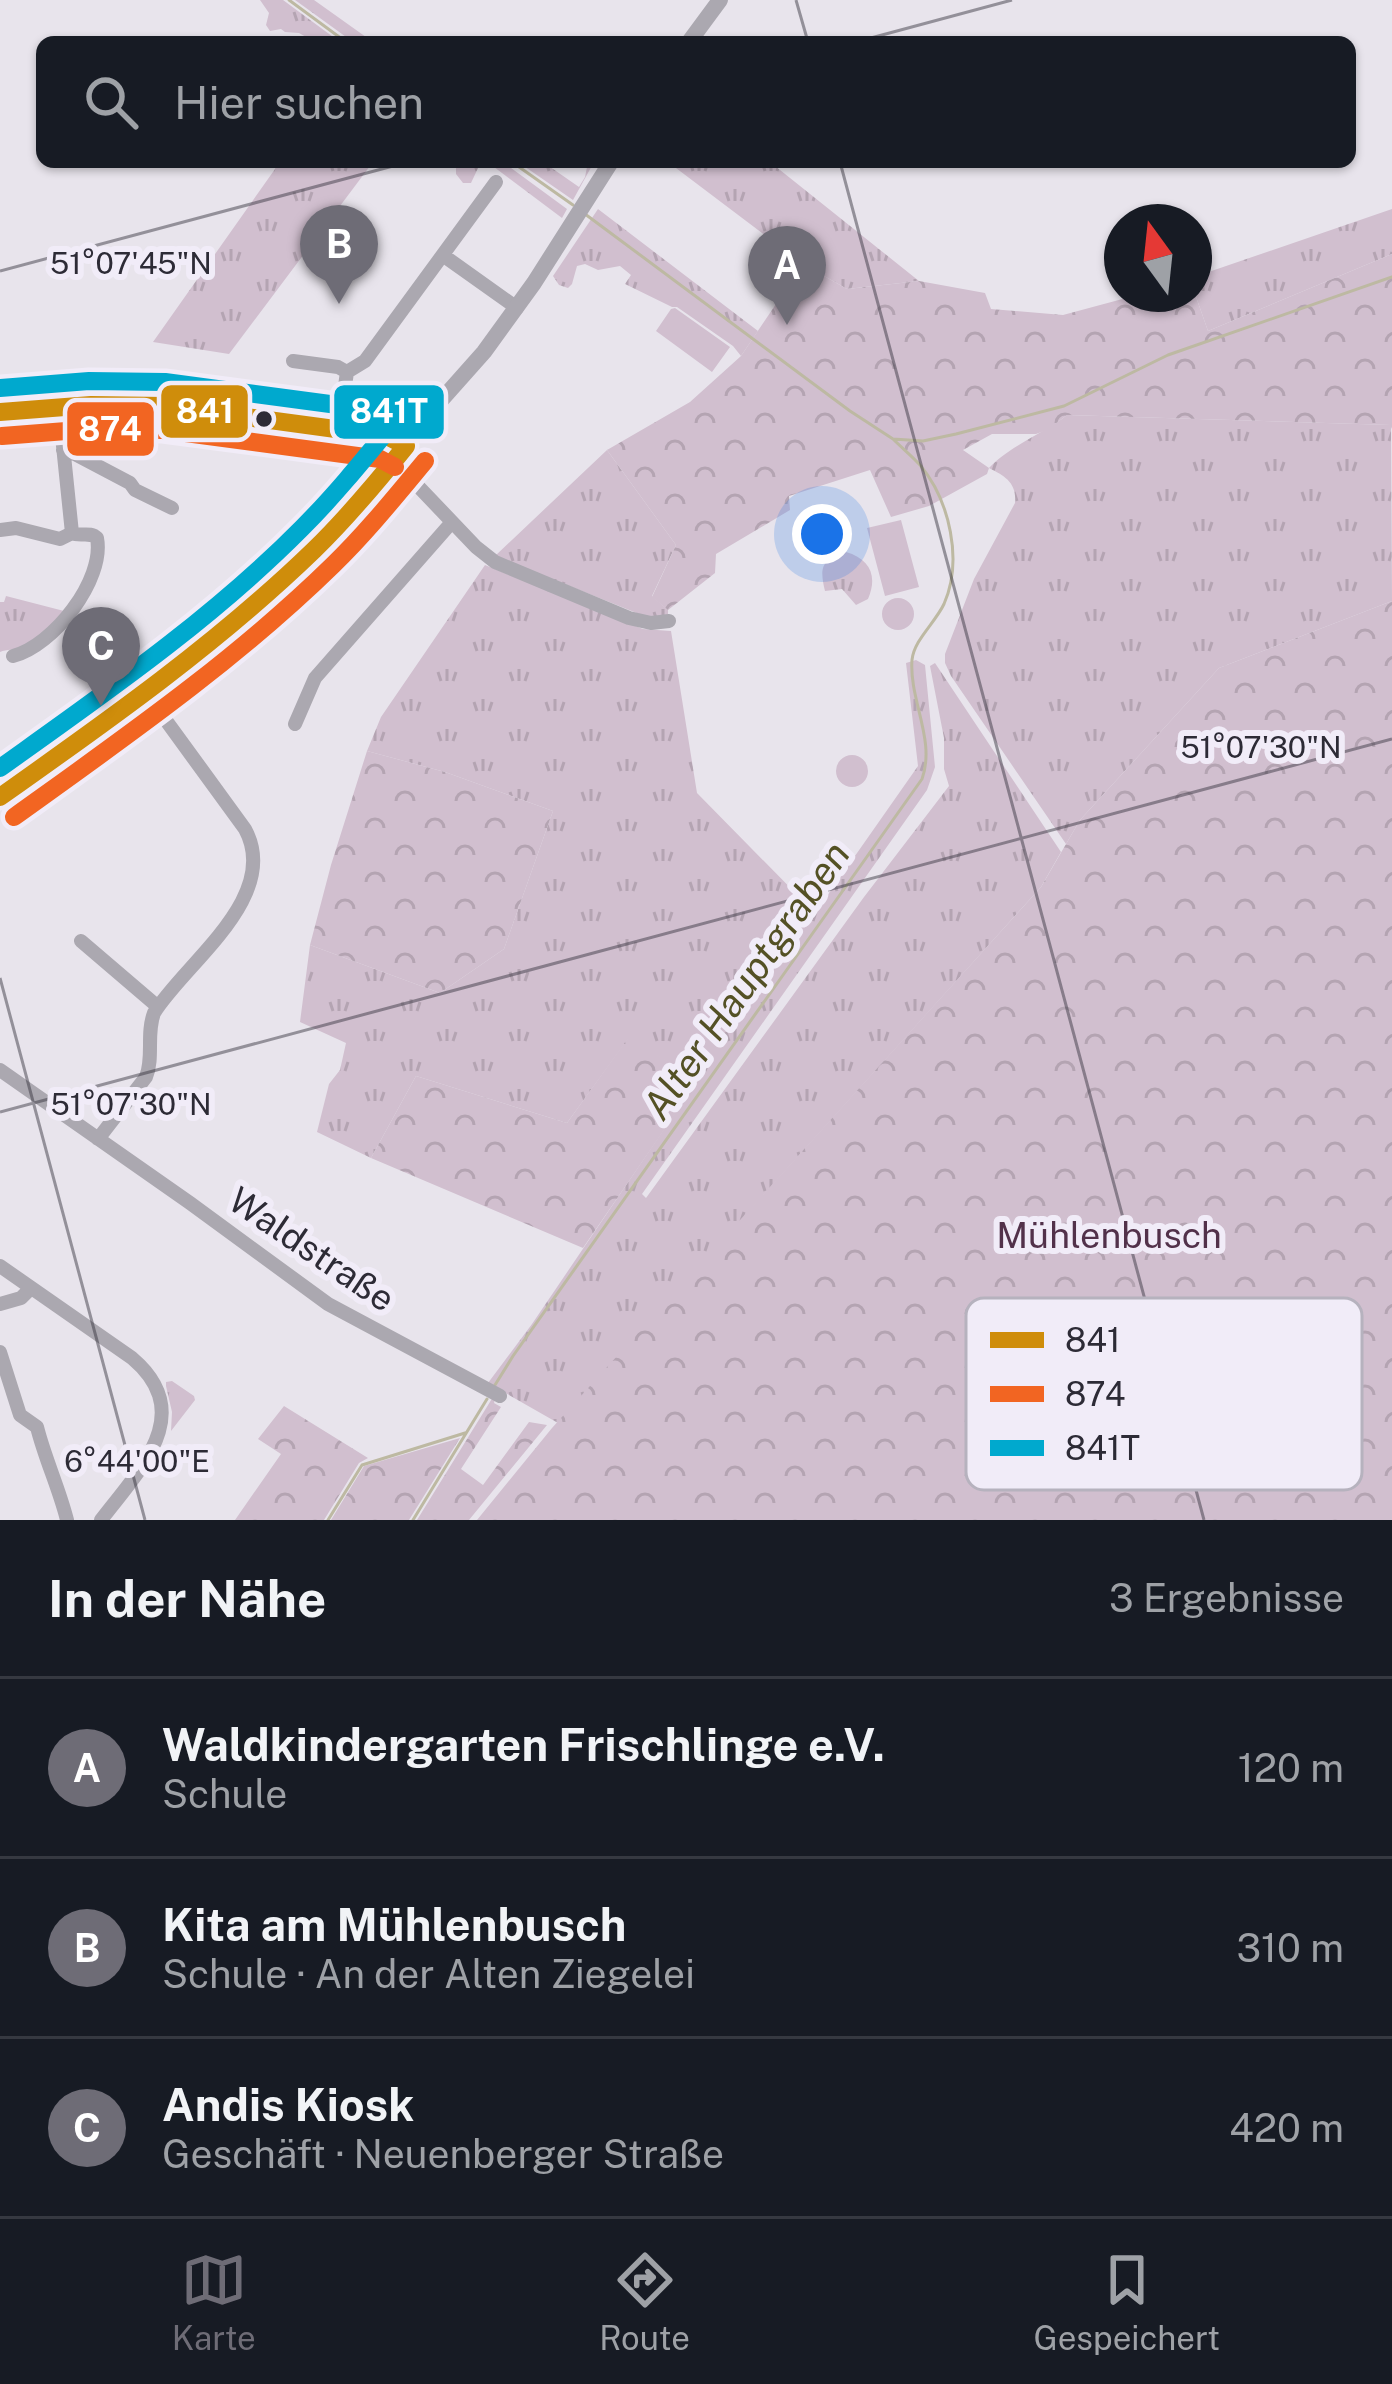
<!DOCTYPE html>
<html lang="de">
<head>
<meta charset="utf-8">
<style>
	body { margin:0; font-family:"Public Sans",sans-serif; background:#242831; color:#f1f3f6 }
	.compass { position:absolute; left:1104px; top:204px; width:108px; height:108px; border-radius:50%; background:#171b24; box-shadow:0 3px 9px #0004; rotate:345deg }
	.you { position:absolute; left:822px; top:534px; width:42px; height:42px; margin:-30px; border:9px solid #fff; border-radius:50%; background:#1a73e8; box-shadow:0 0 0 18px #1a73e833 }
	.badge { display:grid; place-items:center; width:78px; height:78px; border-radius:50%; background:#6e6c76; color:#fff; font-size:39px; font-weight:700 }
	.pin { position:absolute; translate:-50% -99px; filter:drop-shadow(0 3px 6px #0008) }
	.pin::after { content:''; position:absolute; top:63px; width:42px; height:36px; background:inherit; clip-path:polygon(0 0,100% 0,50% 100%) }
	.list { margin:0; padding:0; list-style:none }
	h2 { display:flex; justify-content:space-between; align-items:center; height:156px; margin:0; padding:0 48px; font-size:51px }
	h2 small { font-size:39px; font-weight:400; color:#9ea1a6 }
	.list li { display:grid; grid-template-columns:78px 1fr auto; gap:36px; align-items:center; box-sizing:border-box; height:180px; padding:0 48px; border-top:3px solid #363941 }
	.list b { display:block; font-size:45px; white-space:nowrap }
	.list p { margin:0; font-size:39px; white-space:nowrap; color:#9ea1a6 }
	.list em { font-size:39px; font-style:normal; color:#9ea1a6 }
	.icon { flex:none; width:66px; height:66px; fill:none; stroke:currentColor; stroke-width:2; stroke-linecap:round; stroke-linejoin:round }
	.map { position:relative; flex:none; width:1392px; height:1520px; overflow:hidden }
	.search { position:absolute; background:#171b24; box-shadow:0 3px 9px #0004; left:36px; right:36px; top:36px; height:132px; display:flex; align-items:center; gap:30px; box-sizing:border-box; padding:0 42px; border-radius:18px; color:#9ea1a6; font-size:45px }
	.sheet { height:696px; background:#171b24 }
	nav { display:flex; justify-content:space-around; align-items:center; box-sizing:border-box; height:168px; border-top:3px solid #363941; background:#171b24; font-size:33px; color:#9ea1a6 }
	nav a { display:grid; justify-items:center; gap:6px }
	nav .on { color:#6e6c76 }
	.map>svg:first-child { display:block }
</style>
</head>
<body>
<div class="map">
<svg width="1392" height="1520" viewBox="0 0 1392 1520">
	<defs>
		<pattern id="grass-tufts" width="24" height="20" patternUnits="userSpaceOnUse" patternTransform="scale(3)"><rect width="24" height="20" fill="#d1bfcf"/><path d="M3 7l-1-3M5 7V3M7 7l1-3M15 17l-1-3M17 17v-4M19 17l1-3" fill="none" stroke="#b4a4b2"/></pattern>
		<pattern id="forest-crowns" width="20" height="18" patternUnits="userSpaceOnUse" patternTransform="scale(3)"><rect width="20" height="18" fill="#d1bfcf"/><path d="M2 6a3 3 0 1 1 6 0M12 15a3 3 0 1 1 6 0" fill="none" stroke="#b4a4b2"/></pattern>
	</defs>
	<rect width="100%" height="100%" fill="#e8e4ec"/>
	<path fill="url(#grass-tufts)" d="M260 0H283L340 42H315L299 33 285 32 281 29 270 31 266 25 269 13Z
		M295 0H314L373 42H353Z
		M280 162H373L229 354 153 342Z
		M456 162H503L567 209 562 218 490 164 479 166 471 183H463L456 174Z
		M518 162H543L579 187 585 177 588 162H594L573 200Z
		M668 162H770L919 281 847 289 803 264Z
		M598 209 758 331 741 356 733 346 677 307H672L625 284 631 275 620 266 598 270 585 264 577 266 572 284 568 288 559 285 553 276Z
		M1392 209V254L1208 331 1194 291V277Z
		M1067 415 1391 425 1392 601 1219 668 1080 820 1066 844 951 676 945 663V654L974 579 1015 503C1017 483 1005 476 989 468 1008 447 1044 433 1067 415Z
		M607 450 676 545 652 596 668 610V614L662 619 649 618 495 556Z
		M846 552C870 559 878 576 868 599L856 605 842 589 825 591C819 567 822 559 846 552Z
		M485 565 643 629 671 631 697 793 815 913 918 766 906 663 916 660 925 665 935 767 927 790 642 1194 646 1198 864 897 949 786 944 769V738L930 666 935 663 1061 852 1041 887 558 1423 488 1383 532 1324 698 1079 628 1039 567 1123 416 1076 371 1158 317 1132 329 1084 340 1070 346 1043 300 1022 310 945 440 993 504 949 553 811 445 772 367 751 381 717Z
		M6 596 64 611C53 623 38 644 22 648 14 650 7 649 0 652V602H4Z
		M172 1381 194 1396 195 1400 171 1431 172 1412 166 1386V1382Z"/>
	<path fill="url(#forest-crowns)" d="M1392 254V429L1390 425 1067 415 1047 430 1036 434H992L963 450 989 468 987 474 929 506 891 517 870 470 789 496 790 510 716 554 715 573 668 610 652 597 676 545 607 450 690 402 741 356 803 264 847 289 919 281 985 293 991 309 1063 315 1141 294H1194V291L1208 331Z
		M1392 601V1520H477L552 1428 1041 887 1080 820 1219 668Z
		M367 751 445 772 553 811 504 949 440 993 310 945 331 865Z
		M628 1038 699 1079 583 1248 371 1158 416 1076 567 1123Z
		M493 1397 495 1399 494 1403 501 1407 461 1469 483 1485 529 1422 547 1425 469 1520H417Z
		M284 1406 368 1458 359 1463 324 1520H235L281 1454 258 1439Z
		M460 1438 409 1520H331L364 1466Z"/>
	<path fill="#d1bfcf" d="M675 308 730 347 712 372 656 331 671 309Z
		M901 520 919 587 885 596 867 528Z
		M882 614a16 16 0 1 1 32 0a16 16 0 1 1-32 0Z
		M836 771a16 16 0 1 1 32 0a16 16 0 1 1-32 0Z"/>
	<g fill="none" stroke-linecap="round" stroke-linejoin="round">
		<path stroke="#bdb9a2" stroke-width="3" d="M289 0 346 42
			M512 162 573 205
			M585 214 850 411 893 439 923 441 956 434 1064 406 1168 355 1392 277
			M495 1385 513 1356 922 779C936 740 909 700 912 660 914 640 935 623 944 604 963 561 950 501 920 465 912 456 902 448 893 439
			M328 1520 362 1465 465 1433
			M413 1520 487 1399"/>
		<path stroke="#aba8b0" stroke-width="14" d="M444 256 517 308
			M293 361 338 367 347 372 365 361 496 182
			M339 429 347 372
			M63 450 75 454 130 483 135 490 172 508
			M394 461 476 547 495 562 629 618 651 623 669 621
			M0 530 16 528 60 539 72 533
			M13 656C53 646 105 580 97 538 90 531 80 537 72 533L59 407
			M295 724 315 678 452 522
			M81 941 157 1006
			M0 1070 190 1203 328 1304 500 1396
			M98 1139 146 1077C154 1057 146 1034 154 1013 185 963 282 897 245 829L146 693
			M0 1266 132 1358C198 1414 139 1470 101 1520
			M0 1304 21 1298 31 1288
			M0 1352 20 1415 37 1427C45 1459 59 1488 67 1520"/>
		<path stroke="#aba8b0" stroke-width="16" d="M689 42 720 0
			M0 412 91 405 165 406 387 436 406 446
			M0 797 191 659 294 567 345 517 394 461 420 424 484 352 534 283 611 162"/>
		<defs>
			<path id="bus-1" d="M0 412 91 405 165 406 387 436 406 446
				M0 797C109 720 218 643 314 550 347 518 377 482 406 446"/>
			<path id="bus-2" d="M2 436 92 429 163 430 380 459 395 467
				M14 817C124 738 236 660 333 565 366 533 395 497 425 461"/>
			<path id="bus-3" d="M0 388 89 381 165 382 390 412 417 425
				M0 768C105 693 212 619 302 528 333 497 360 464 387 431"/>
		</defs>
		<use href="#bus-1" stroke="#f1ecf8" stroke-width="27"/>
		<use href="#bus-2" stroke="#f1ecf8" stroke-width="27"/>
		<use href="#bus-3" stroke="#f1ecf8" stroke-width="27"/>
		<use href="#bus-1" stroke="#cf8d0b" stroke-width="18"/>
		<use href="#bus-2" stroke="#f26522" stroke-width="18"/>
		<use href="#bus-3" stroke="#00a9ce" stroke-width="18"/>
	</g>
	<path fill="none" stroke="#2d2b36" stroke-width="3" stroke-opacity="0.45" d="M796 0 808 42M856 42 1012 0M840 162 1204 1520M0 271 408 162M0 978 145 1520M0 1112 1392 739"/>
	<circle fill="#2d2b36" stroke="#f1ecf8" stroke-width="4.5" cx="264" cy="419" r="10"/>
	<g text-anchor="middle" stroke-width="12" stroke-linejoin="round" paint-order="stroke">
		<g font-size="36" fill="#52314a" stroke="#f1ecf8">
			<text x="1109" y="1248">Mühlenbusch</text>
		</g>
		<g font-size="36" fill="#2d2b36" stroke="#f1ecf8">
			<text transform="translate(312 1249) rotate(34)" y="13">Waldstraße</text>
		</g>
		<g font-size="39" font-style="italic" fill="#545125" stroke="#f1ecf8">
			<text transform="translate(746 980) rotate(-55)" y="14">Alter Hauptgraben</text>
		</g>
	</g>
	<rect x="966" y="1298" width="396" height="192" rx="18" fill="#f1ecf8" stroke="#b6b2be" stroke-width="3"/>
	<rect x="990" y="1332" width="54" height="16" fill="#cf8d0b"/>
	<rect x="990" y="1386" width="54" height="16" fill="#f26522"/>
	<rect x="990" y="1440" width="54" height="16" fill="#00a9ce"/>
	<g font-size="33" fill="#2d2b36">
		<text x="1065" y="1352">841</text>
		<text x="1065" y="1406">874</text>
		<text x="1065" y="1460">841T</text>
	</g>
	<g font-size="30" text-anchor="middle" fill="#2d2b36" stroke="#f1ecf8" stroke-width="12" stroke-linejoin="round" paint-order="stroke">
		<text x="131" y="274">51°07'45"N</text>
		<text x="1261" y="758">51°07'30"N</text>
		<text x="131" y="1115">51°07'30"N</text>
		<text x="137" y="1472">6°44'00"E</text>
	</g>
	<g stroke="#f1ecf8" stroke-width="4.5">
		<rect x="159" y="383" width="91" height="57" rx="12" fill="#cf8d0b"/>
		<rect x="332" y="383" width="114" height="58" rx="12" fill="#00a9ce"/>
		<rect x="65" y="400" width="91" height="58" rx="12" fill="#f26522"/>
	</g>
	<g font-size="33" text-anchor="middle" font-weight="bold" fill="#fff">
		<text x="205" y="423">841</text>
		<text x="389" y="423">841T</text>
		<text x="110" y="441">874</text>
	</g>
</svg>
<svg class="compass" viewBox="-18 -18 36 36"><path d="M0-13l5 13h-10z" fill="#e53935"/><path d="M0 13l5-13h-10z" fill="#9ea1a6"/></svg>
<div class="you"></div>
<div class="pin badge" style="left:787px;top:325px">A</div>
<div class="pin badge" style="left:339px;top:304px">B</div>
<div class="pin badge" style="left:101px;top:706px">C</div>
<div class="search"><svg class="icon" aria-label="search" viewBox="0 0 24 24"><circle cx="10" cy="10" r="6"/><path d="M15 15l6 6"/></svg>Hier suchen</div>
</div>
<section class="sheet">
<h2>In der Nähe<small>3 Ergebnisse</small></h2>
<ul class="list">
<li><span class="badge">A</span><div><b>Waldkindergarten Frischlinge e.V.</b><p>Schule</p></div><em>120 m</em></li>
<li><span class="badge">B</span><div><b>Kita am Mühlenbusch</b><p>Schule · An der Alten Ziegelei</p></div><em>310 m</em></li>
<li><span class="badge">C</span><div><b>Andis Kiosk</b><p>Geschäft · Neuenberger Straße</p></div><em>420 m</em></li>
</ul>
</section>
<nav>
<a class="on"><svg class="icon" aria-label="map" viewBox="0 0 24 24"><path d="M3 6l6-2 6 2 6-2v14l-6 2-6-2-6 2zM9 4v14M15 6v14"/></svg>Karte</a>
<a><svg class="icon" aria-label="directions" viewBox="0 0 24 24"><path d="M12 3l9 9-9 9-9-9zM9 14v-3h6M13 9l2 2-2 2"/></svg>Route</a>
<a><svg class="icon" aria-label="saved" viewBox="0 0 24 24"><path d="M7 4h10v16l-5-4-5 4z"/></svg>Gespeichert</a>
</nav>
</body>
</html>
